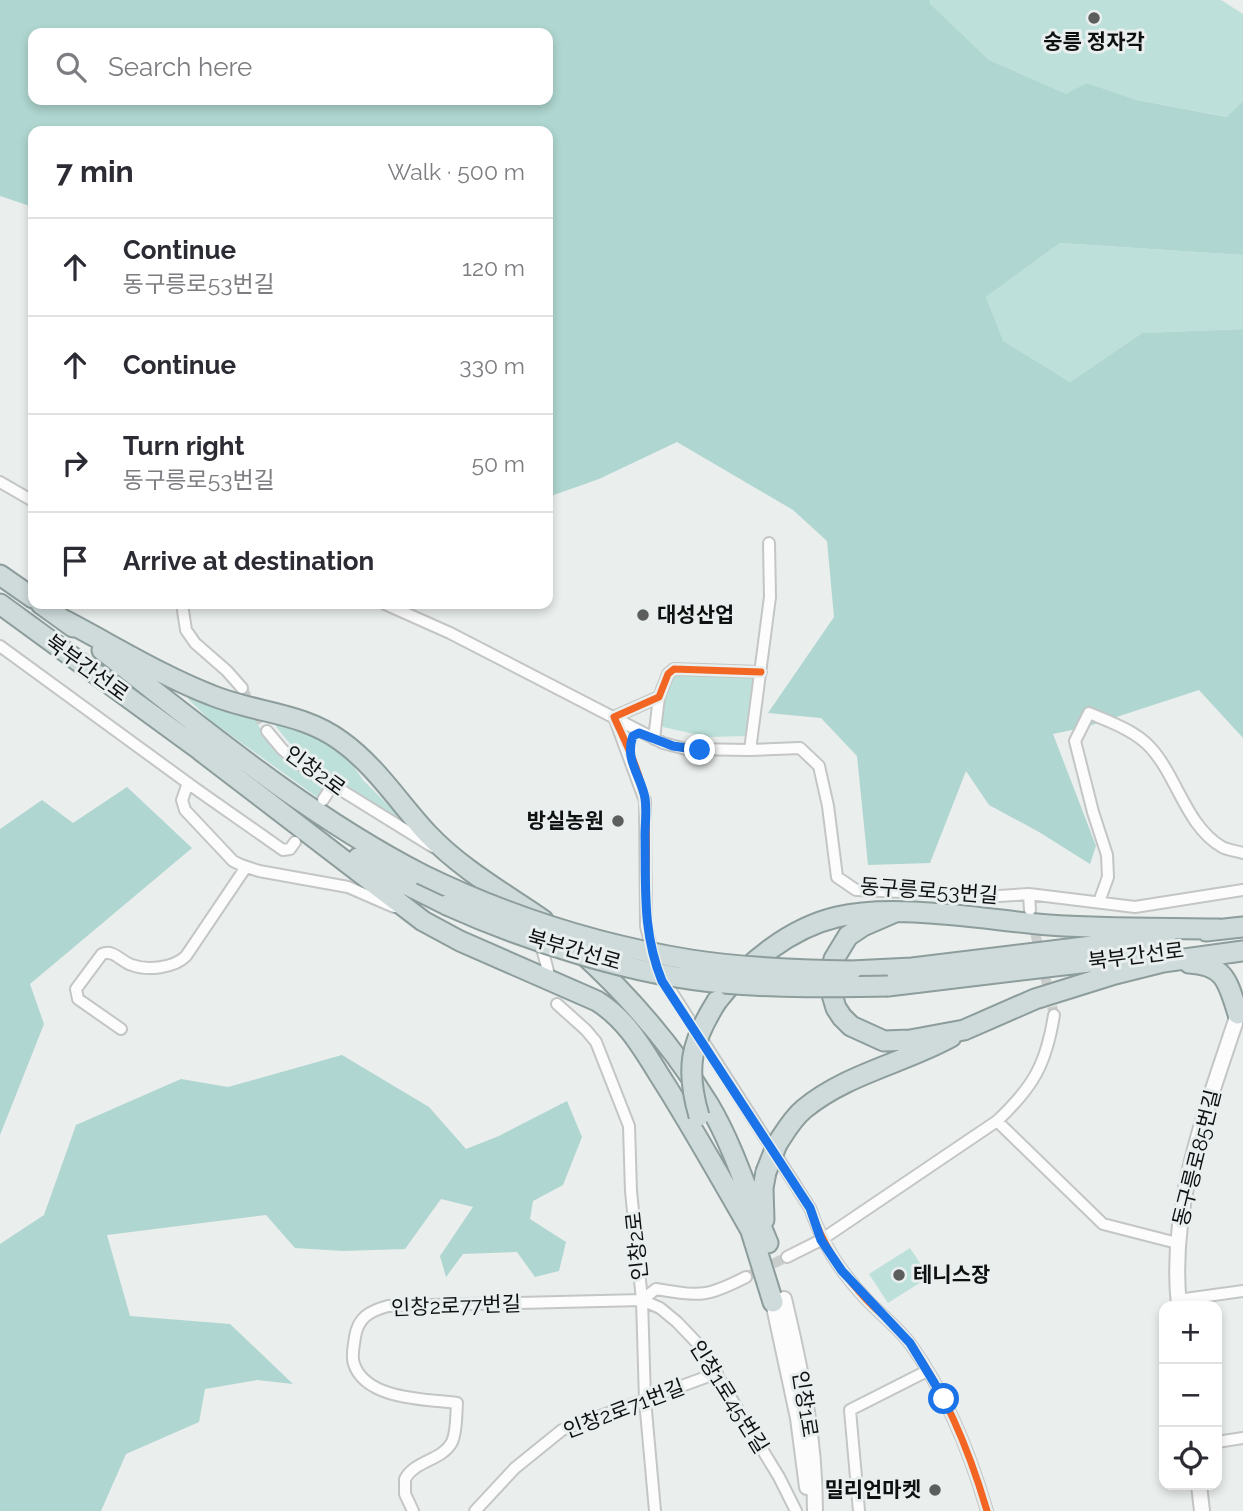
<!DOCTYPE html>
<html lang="en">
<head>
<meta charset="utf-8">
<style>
	body { margin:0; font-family:Raleway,"Noto Sans KR",sans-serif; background:#f7f7f7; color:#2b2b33 }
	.controls { position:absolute; right:21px; bottom:21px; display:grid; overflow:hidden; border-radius:14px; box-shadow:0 4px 10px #0003 }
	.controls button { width:63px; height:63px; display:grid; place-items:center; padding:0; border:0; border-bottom:2px solid #e1e1e2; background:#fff; color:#2b2b33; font:35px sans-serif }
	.stop { position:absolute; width:21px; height:21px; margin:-16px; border:5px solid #1a73e8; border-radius:50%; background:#fff }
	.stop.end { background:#1a73e8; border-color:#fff; box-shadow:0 2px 7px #0008 }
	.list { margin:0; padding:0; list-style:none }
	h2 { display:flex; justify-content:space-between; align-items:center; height:91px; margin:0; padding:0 28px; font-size:30px }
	h2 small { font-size:23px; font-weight:400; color:#7c7c81 }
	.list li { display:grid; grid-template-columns:46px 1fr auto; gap:21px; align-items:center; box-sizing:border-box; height:98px; padding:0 28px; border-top:2px solid #e1e1e2 }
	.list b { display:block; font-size:26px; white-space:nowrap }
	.list p { margin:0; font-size:23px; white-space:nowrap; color:#7c7c81 }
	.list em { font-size:23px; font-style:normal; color:#7c7c81 }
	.icon { flex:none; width:38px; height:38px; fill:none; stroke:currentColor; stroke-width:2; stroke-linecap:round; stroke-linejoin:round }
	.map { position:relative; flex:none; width:1243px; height:1511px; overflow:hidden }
	.search { position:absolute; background:#fff; box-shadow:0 4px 10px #0003; left:28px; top:28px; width:525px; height:77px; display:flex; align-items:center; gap:18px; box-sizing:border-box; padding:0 24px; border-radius:14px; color:#7c7c81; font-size:26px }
	.panel { position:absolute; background:#fff; box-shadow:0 4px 10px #0003; left:28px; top:126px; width:525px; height:483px; border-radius:14px }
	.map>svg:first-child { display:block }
</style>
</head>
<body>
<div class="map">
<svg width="1243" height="1511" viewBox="0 0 1243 1511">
	<rect width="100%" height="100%" fill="#eaeeed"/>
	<path fill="#bde0da" d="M929 0H1221L1243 14V101L1228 117 1137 100 1087 83 1067 95 989 60 929 4Z
		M1060 243 1243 255V329L1142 333 1070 382 1002 341 986 297Z
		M675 674 757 677 748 736 708 737 663 727 658 719 670 678Z
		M189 695 253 715C269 750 296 764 327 786L320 796 317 797 211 721 188 699Z
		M272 720 282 721 342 749 363 780 409 826 407 830C361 798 302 768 272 720Z
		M910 1248 929 1277 888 1303 869 1274Z"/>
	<path fill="#afd6d0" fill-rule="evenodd" d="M0 0H929L930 4 989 60 1066 94 1087 83 1137 100 1227 117 1243 101V255L1060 243 986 297 1003 341 1070 382 1142 333 1243 329V738L1199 690 1086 727 1053 734 1096 846 1090 864 1039 832 989 805 966 771 930 863 868 865 857 756 821 718 768 713 834 617 827 541 793 510 677 442 599 479 548 497V131H33V207L0 196ZM33 33H548V100H33Z
		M127 787 192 848 30 984 44 1024 0 1135V829L42 800 73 823Z
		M342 1055 429 1107 466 1149 499 1136 567 1101 582 1137 563 1185 533 1201 530 1219 566 1242 559 1271 535 1277 517 1252 463 1254 446 1277 440 1256 473 1207 441 1199 405 1249 343 1251 295 1248 266 1215 107 1235 130 1316 230 1324 293 1384 257 1380 205 1389 199 1422 126 1454 101 1511H0V1244L44 1215 76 1125 181 1079 228 1087Z"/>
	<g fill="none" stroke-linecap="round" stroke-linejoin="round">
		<path stroke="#c9cdcc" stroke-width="10" stroke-dasharray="10 5" stroke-linecap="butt" d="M242 688 267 731
			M1032 919 1054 1015
			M746 1277 787 1257"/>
		<defs>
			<path id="minor" d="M0 482 33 501
				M769 543 770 597 750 750 800 748 819 766 828 806 837 877 856 890 999 896 1029 894 1030 910
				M182 604 186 630 195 643 227 671 242 688
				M385 604 450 633 663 743 686 749 750 750
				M0 646 196 789 283 850 290 849 295 842
				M267 731 282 749 299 764 433 847
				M654 739 659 697
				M188 783 182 800 185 810 233 861 241 865 259 871 348 887 394 907
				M323 800 332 786
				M1029 894 1135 907 1243 890
				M1099 902 1108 877 1107 855 1093 812 1075 741 1089 713C1110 722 1134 730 1150 747 1177 776 1186 826 1222 847 1228 850 1236 851 1243 853
				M538 941 543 952 548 971
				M653 956 646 926 645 801 614 717 659 697 668 674 674 669 761 672
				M660 974 810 1208C823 1245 839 1270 866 1299 880 1314 899 1328 911 1345 947 1395 970 1453 987 1511
				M557 1004 586 1030 596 1042 629 1126 631 1191 642 1300 645 1400 655 1511
				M121 1029 78 999 76 989 102 954C114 949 121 962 132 965 147 971 174 968 186 956L246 867
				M997 1121 1103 1224 1177 1243
				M787 1257 821 1240 997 1121C1033 1087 1046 1065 1054 1015
				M642 1300 656 1289C701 1296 705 1298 746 1277
				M1178 1300 1243 1291
				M1217 1442 1243 1438
				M413 1511 405 1494V1479C415 1460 442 1461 452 1442 457 1431 456 1415 457 1403 426 1399 366 1400 354 1364 351 1356 354 1345 355 1337 358 1317 370 1311 388 1306L642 1300 660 1308 677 1322 698 1344 779 1477 796 1511
				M475 1511 515 1468 562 1430 717 1373
				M859 1511 850 1410 927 1371"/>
			<path id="tertiary" d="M784 1299C801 1370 815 1438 815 1511
				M773 1302 798 1418 807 1487
				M1179 1306C1168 1205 1207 1109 1238 1014
				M1199 1485 1202 1511"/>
			<path id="trunk" d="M0 575 33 598
				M0 604 211 758
				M41 604 73 627
				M64 620C112 645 160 675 211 695 254 713 302 712 341 741 376 766 399 803 428 834 461 869 504 893 543 920
				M102 650C205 730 305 814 421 874
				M201 751 423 921 460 941 597 1001C629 1021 645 1053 665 1084 695 1132 722 1180 750 1229
				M358 858 387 875 447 905
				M893 913 863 926 848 936 834 959 828 981 836 1008 842 1017 851 1026 884 1041 910 1040 964 1030 1035 999 1115 974 1163 962 1243 951
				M1206 931 1243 927
				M582 953C631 998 674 1048 709 1105 734 1147 749 1198 768 1243
				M1189 963C1226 965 1228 983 1238 1014
				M851 971 912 968 1166 937
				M888 986 1148 955
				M717 1001C747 963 790 928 837 917 897 903 986 920 1049 925 1105 929 1162 928 1218 929
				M777 1144C785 1132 792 1119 804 1109 846 1074 904 1063 951 1037
				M764 1220 763 1188 766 1172
				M750 1228 773 1302"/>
		</defs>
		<use href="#minor" stroke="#c4c6c6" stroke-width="14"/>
		<use href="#tertiary" stroke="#c4c6c6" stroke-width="18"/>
		<use href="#trunk" stroke="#8c9d9b" stroke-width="23"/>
		<use href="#minor" stroke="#fcfcfc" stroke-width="10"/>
		<use href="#tertiary" stroke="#fcfcfc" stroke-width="14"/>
		<use href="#trunk" stroke="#cedbda" stroke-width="19"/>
		<defs>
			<path id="trunk-bridge" d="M421 874C505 915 598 945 691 960 743 968 797 970 851 971
				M447 905C529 942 633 975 723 983 778 988 833 987 888 986
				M699 1116C685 1068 691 1042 717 1001
				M766 1172 777 1144"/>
		</defs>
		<use href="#trunk-bridge" stroke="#8c9d9b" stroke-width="23" stroke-linecap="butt"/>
		<use href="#trunk-bridge" stroke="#cedbda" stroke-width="19"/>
		<defs>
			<path id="bus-1" d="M761 672 674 669 668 674 659 697 614 717C625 742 643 776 645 804 651 867 636 919 662 981L810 1208C823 1245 839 1270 866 1299 880 1314 899 1328 911 1345 947 1395 970 1453 987 1511"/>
		</defs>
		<use href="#bus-1" stroke="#e9efee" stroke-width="12"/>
		<use href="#bus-1" stroke="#f26522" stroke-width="7"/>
	</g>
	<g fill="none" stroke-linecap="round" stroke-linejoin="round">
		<path stroke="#1a73e8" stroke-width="9" d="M700 750 673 746 639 733 633 736C624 759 641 776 645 798 647 811 645 823 645 836 646 887 642 932 662 981L810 1208 821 1240 842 1271 910 1343 944 1399"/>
	</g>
	<g fill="#5c5e5e" stroke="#e9efee" stroke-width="2.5">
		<circle cx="1094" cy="18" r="7"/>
		<circle cx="643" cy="615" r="7"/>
		<circle cx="618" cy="821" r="7"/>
		<circle cx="899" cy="1275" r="7"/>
		<circle cx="935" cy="1490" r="7"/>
	</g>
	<g text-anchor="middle" stroke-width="6" stroke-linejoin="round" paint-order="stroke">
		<g font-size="21" font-weight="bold" fill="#0f1111" stroke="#e9efee" text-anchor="start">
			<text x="1094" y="49" text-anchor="middle">숭릉 정자각</text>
			<text x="657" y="622">대성산업</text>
			<text x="604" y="828" text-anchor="end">방실농원</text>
			<text x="913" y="1282">테니스장</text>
			<text x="921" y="1497" text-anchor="end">밀리언마켓</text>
		</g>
		<g font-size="21" fill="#0f1111" stroke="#e9efee">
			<text transform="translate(87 668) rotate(36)" y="7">북부간선로</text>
			<text transform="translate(315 771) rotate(36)" y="7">인창2로</text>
			<text transform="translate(929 891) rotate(4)" y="7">동구릉로53번길</text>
			<text transform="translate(574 950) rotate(16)" y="7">북부간선로</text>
			<text transform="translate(1136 956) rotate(-7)" y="7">북부간선로</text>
			<text transform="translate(1197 1158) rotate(-76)" y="7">동구릉로85번길</text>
			<text transform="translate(637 1246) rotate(-96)" y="7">인창2로</text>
			<text transform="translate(456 1306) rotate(-2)" y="7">인창2로77번길</text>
			<text transform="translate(729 1397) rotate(58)" y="7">인창1로45번길</text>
			<text transform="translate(805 1404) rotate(81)" y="7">인창1로</text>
			<text transform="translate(624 1409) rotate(-21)" y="7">인창2로71번길</text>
		</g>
	</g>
</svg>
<div class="controls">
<button>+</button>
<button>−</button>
<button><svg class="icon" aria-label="locate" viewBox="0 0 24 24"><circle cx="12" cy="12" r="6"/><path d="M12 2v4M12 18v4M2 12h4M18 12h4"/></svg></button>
</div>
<div class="stop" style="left:944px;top:1399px"></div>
<div class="stop end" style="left:700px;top:750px"></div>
<div class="search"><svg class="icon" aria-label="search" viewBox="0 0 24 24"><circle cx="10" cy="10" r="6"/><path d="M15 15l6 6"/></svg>Search here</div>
<section class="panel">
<h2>7 min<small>Walk · 500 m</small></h2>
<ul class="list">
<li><svg class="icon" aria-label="ahead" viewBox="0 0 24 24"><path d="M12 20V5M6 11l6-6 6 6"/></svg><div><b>Continue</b><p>동구릉로53번길</p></div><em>120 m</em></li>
<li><svg class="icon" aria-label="ahead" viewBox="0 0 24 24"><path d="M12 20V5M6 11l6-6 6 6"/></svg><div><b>Continue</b></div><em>330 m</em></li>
<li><svg class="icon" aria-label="right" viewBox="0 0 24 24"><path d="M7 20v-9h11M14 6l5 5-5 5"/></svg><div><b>Turn right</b><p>동구릉로53번길</p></div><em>50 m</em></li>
<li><svg class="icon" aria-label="arrive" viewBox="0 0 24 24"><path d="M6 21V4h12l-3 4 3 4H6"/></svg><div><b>Arrive at destination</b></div></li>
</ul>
</section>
</div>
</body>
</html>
